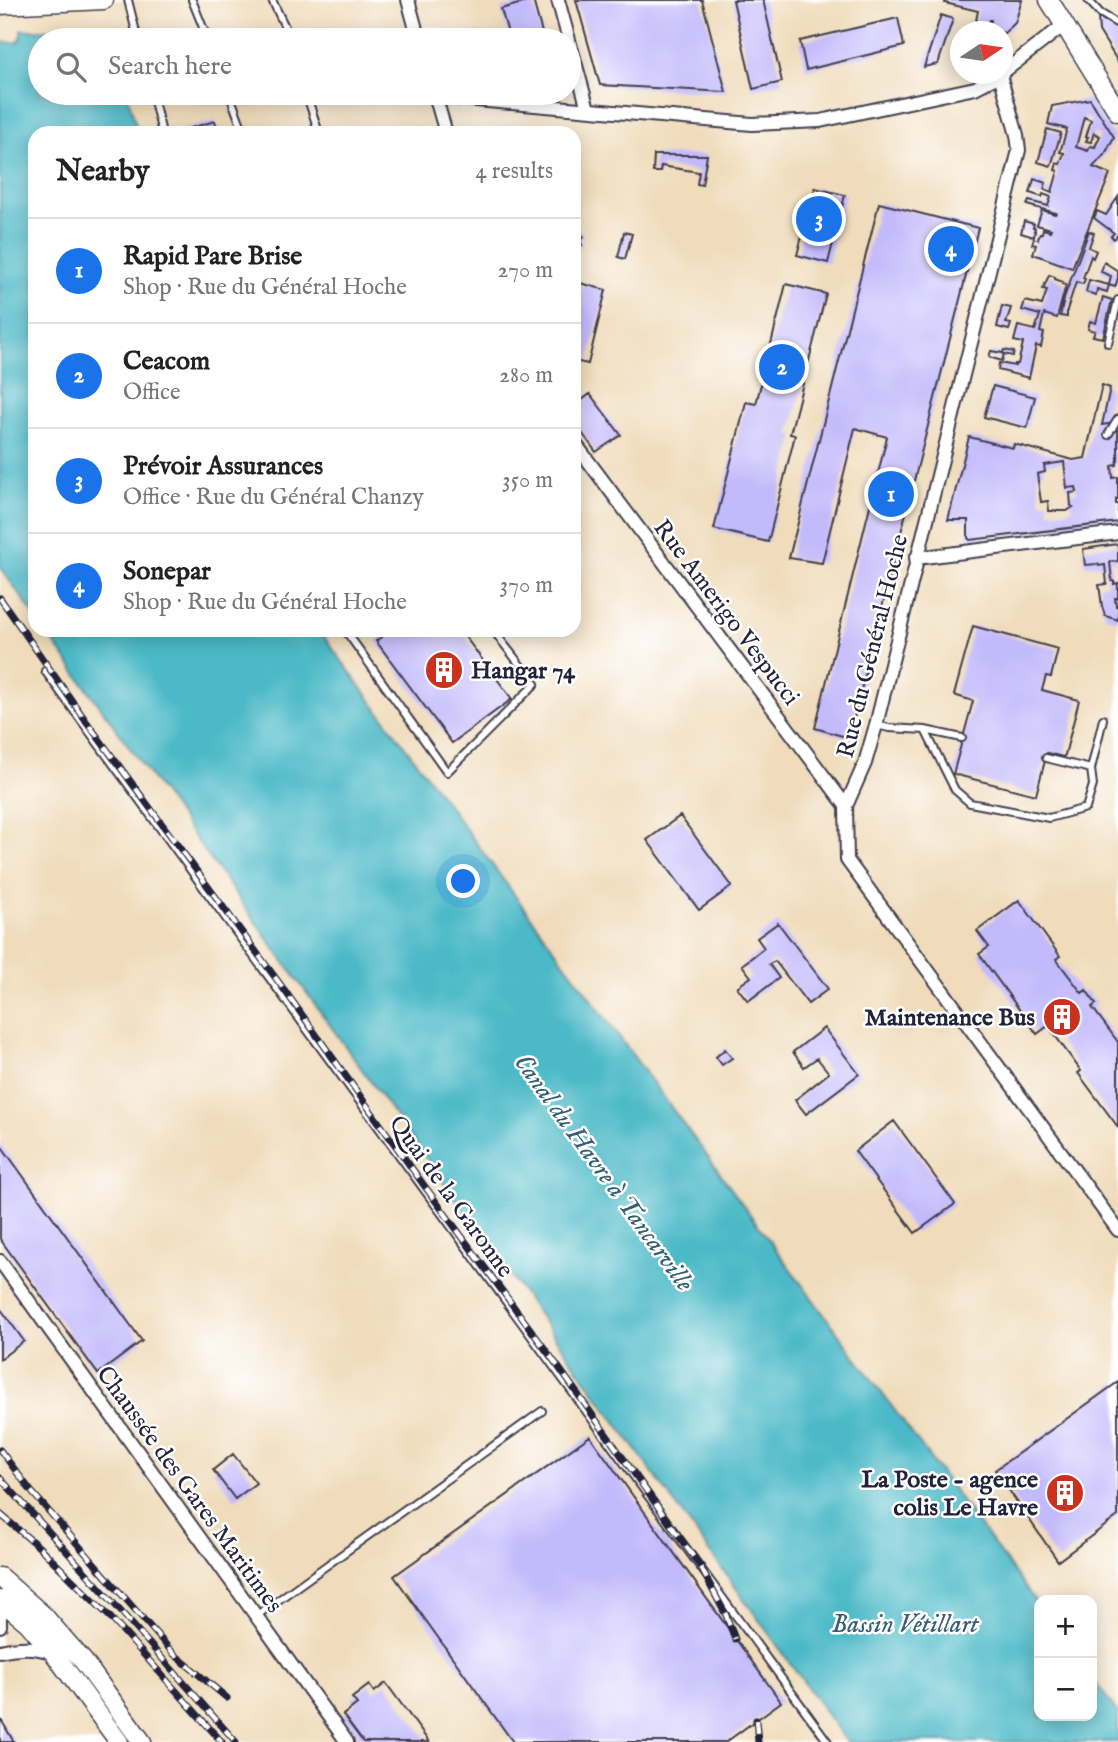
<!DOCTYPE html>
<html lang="en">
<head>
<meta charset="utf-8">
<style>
	body { margin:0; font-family:"IM FELL English",serif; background:#f2f2f2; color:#222 }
	.controls { position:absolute; right:21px; bottom:21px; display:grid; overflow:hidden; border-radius:14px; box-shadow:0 4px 18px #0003 }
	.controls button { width:63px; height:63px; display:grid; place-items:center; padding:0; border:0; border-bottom:2px solid #e0e0e0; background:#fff; color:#222; font:35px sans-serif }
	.compass { position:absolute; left:950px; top:21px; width:63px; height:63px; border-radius:50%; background:#fff; box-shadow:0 4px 18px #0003; rotate:77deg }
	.you { position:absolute; left:464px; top:882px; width:24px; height:24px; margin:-18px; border:5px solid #fff; border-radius:50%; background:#1a73e8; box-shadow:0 0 0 10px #1a73e833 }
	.badge { display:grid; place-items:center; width:46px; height:46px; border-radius:50%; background:#1a73e8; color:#fff; font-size:23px; font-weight:700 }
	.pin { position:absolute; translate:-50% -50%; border:4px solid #fff; box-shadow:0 2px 7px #0006 }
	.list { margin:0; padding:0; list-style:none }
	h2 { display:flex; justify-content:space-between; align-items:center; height:91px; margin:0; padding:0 28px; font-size:30px }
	h2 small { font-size:23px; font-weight:400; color:#767676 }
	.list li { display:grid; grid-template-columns:46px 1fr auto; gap:21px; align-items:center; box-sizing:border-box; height:105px; padding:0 28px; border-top:2px solid #e0e0e0 }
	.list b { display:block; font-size:26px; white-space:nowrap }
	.list p { margin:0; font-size:23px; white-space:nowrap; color:#767676 }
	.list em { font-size:23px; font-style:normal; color:#767676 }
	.icon { flex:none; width:38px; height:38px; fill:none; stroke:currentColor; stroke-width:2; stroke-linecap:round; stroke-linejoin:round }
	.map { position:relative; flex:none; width:1118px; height:1742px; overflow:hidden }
	.search { position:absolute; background:#fff; box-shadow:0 4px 18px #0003; left:28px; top:28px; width:553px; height:77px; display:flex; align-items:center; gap:18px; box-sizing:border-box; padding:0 24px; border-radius:38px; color:#767676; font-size:26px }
	.panel { position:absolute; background:#fff; box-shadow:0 4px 18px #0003; left:28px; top:126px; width:553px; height:511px; border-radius:21px }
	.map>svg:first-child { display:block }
</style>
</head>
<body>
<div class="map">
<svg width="1118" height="1742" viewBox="0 0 1118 1742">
	<rect width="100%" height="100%" fill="#fff"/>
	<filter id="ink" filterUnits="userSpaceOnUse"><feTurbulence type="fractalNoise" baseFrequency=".0143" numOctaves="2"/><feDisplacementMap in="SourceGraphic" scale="14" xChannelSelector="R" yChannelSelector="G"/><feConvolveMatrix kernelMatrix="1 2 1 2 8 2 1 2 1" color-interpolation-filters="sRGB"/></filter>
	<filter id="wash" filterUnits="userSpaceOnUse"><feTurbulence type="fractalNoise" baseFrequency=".00686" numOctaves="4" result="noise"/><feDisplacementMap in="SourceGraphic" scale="28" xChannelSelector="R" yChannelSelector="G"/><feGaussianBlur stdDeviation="1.57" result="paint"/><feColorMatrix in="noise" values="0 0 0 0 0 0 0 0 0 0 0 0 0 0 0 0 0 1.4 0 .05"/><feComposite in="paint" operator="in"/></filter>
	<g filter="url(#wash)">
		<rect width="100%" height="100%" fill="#f0dcbb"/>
		<path fill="#4cb9c7" stroke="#376e81" stroke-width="2" d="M21 30H54L55 37 59 40H40V93H127L138 133H35V616L0 567V43L18 42 21 38Z
			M45 630H319L1039 1606V1716H1092V1678L1118 1713V1742H847Z"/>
		<g id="blocks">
			<path fill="#c3bafb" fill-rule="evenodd" d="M533 0 544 40H510L501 9Z
				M576 0H702L726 92 600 85Z
				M733 0H763L782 82 753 89Z
				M946 0H1022L1015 23 1002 35V32H989L991 20H989L986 32H978L979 26 975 25 978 11 945 3Z
				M941 15 953 19 938 64 924 67Z
				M1098 17 1118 28V62L1099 31Z
				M898 18 904 46 806 70 800 41Z
				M1090 99 1114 137 1105 154 1093 167 1110 174 1072 268 1033 254 1036 245 1032 244 1034 238 1038 239 1040 233H1042L1043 229 1050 231 1051 229 1037 225 1042 210 1055 214 1056 213 1027 205 1029 201 1048 206 1051 197 1043 194 1042 197 1030 193 1034 179 1046 183 1044 189 1052 192 1058 171 1055 170 1057 163 1060 164 1064 153 1060 152 1067 129 1048 124 1052 106ZM1084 117 1091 120 1086 137H1088L1086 141 1091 142 1094 133 1100 136 1095 147 1090 146 1088 151 1076 147Z
				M215 121 219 133H177V132Z
				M1047 129 1061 133 1051 166 1038 162Z
				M654 155H707L702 185 697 184 699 172 661 166 660 172H653Z
				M815 188 845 195 828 263 797 255Z
				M1118 197V234L1114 239 1111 236 1114 233 1094 218 1097 211 1106 215Z
				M879 203 978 228 849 738 815 728 887 437 855 428 822 563 789 558Z
				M1024 221 1034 224 1033 227 1035 228 1034 231H1035L1034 237 1021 233Z
				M574 224 584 237 580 240 582 245 574 250Z
				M1089 231 1094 233 1089 247 1096 251 1093 258 1091 256 1083 278 1085 279 1083 284 1076 282 1067 310V317L1060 316 1065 295Z
				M624 232 632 234 625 259 618 257Z
				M1104 262 1118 271V278L1115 287 1109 285 1111 276 1101 272Z
				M1049 275 1055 277V279L1063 282 1062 284 1066 285 1057 318 1044 314 1040 332 1044 333 1041 347 1036 346 1029 378 998 370 999 363 1015 366V364H1018L1023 343 1014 341 1018 326 1035 330 1040 315 1022 310 1025 301 1042 305 1047 290 1043 289Z
				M1089 280 1109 285 1107 292 1097 289 1096 295 1086 292Z
				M580 283 606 290 588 364 574 361V308Z
				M786 284 826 294 790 434 795 435 768 542 714 529 746 402 756 404Z
				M1103 297 1112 300 1103 338 1093 336 1095 331 1088 329 1090 321 1096 323Z
				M1002 306 1011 308 1006 323 1011 324 1009 330 997 327Z
				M1004 350 1014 352 1013 356 1004 354 1002 361 989 357 991 351 1003 353Z
				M1102 385 1110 388 1102 425 1114 423 1108 436H1111L1114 431 1118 430V461L1117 462V465L1112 466 1113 478 1118 477V499H1116V504H1118V522L970 540 968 538V520H948L969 437 1013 448 1014 444 1073 460 1085 458ZM1064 462 1067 488 1076 487 1077 492 1070 493 1071 506 1073 507 1067 511H1049L1048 501 1041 502 1037 474 1045 472 1044 465Z
				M993 386 1035 397 1027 428 984 417Z
				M590 394 621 435 596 452 574 422V406Z
				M1118 544V561L1110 562 1112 581H1114V584L1118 583V598H1115L1116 606 1118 605V620L1105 616 1102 606 1099 585 1107 584 1105 565 1099 566 1098 564 1085 565 1083 549Z
				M973 626 1058 649 1051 677 1046 676 1042 690 1079 700 1065 755 1063 757 1047 753 1036 795 953 774 973 701 954 695Z
				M391 630H460L512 699 452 743 376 641Z
				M680 816 732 886 699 910 647 840Z
				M1019 900 1060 956 1056 959 1082 993 1086 990 1096 1004 1092 1007 1118 1042V1127L1078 1073 1081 1071 1048 1026 1037 1034 979 954 989 947 977 931Z
				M778 923 828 989 808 1004 775 961 769 964 779 978 748 1001 737 987 751 977 742 965 764 948 757 938Z
				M824 1028 859 1074 806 1114 795 1100 829 1073 817 1058 804 1067 793 1052Z
				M725 1049 732 1058 722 1065 716 1057Z
				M894 1121 955 1204 915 1233 855 1151Z
				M0 1144 142 1341 98 1374 0 1239Z
				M0 1308 24 1341 0 1359Z
				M1118 1382V1516L1058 1561 995 1470Z
				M590 1436 781 1702 726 1742H513L394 1576Z
				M233 1454 256 1483 235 1499 213 1470Z
				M386 1683 429 1742H363L343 1715 357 1704 352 1698 369 1685 374 1692Z
				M0 1718 14 1742H0Z"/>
		</g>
	</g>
	<g filter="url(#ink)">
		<use href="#blocks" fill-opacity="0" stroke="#413e4e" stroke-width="2"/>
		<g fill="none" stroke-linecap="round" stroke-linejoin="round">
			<defs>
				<path id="lane" d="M128 0 138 40
					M192 0 208 40
					M272 0 285 27 290 40
					M1088 0 1100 13 1118 24
					M152 93 162 133
					M229 93 244 133
					M306 93 319 133
					M1108 343 1118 300
					M1108 435 1118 419
					M345 630 447 772 535 684 493 630
					M45 671 828 1742
					M876 725 889 728 925 730 955 790 970 803 1049 818 1086 808 1093 785 1091 769 1103 719
					M925 730 962 738
					M1046 758 1091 769
					M256 1616 542 1411"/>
				<path id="street" d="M408 0 419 40
					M558 0 588 109
					M1002 73 1064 25
					M1000 75 1017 135 1019 150 876 725 865 763 846 806 847 860 1118 1230
					M434 93 435 95 453 98 752 124 820 121 975 88 1002 74
					M435 95 446 133
					M574 442 846 806
					M916 558 1118 533
					M0 1261 347 1742
					M0 1616V1626
					M0 1651C18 1647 33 1646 51 1652"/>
				<path id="secondary" d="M1049 0 1118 112
					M0 5 104 0
					M0 1577 43 1615 84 1662 142 1742
					M0 1600 28 1623 53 1652 119 1742"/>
			</defs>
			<use href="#lane" stroke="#413e4e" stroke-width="10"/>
			<use href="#street" stroke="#413e4e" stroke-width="16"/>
			<use href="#secondary" stroke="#413e4e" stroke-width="21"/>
			<use href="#lane" stroke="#fff" stroke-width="6"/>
			<use href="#street" stroke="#fff" stroke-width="12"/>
			<use href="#secondary" stroke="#fff" stroke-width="18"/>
			<defs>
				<path id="rail" d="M0 598 86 721 280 984 423 1184 557 1365 700 1566 726 1615 735 1639
					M0 1450 31 1491 174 1654 227 1698
					M0 1478 109 1598 236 1742
					M0 1514 40 1548 110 1617 222 1742
					M756 1720 758 1742"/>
			</defs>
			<use href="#rail" stroke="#22223b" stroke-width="7"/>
			<use href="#rail" stroke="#fff" stroke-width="4.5" stroke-dasharray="13" stroke-linecap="butt"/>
		</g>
	</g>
	<defs>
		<symbol id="building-disc" viewBox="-11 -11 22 22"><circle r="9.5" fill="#c8321e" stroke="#fff"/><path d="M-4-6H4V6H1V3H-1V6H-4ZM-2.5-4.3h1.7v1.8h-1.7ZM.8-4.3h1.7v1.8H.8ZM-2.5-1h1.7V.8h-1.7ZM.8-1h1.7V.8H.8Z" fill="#fff"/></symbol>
	</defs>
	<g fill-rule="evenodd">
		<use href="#building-disc" x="422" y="648" width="44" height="44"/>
		<use href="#building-disc" x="1040" y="995" width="44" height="44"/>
		<use href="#building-disc" x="1043" y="1471" width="44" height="44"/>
	</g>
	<g text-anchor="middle" stroke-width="5" stroke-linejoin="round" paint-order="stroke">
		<g font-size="24" fill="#22223b" stroke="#fff">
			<text transform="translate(727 612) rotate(53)" y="8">Rue Amerigo Vespucci</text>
			<text transform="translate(872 646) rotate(-76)" y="8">Rue du Général Hoche</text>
			<text transform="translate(452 1196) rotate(54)" y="8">Quai de la Garonne</text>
			<text transform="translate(190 1489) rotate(54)" y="8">Chaussée des Gares Maritimes</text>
		</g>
		<g font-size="24" font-weight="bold" fill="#22223b" stroke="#fff" text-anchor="end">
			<text x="471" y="678" text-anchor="start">Hangar 74</text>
			<text x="1035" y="1025">Maintenance Bus</text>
			<text x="1038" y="1487">La Poste - agence<tspan x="1038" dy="28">colis Le Havre</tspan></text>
		</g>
		<g font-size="26" font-style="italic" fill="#335e73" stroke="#fff">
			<text transform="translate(605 1172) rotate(54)" y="9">Canal du Havre à Tancarville</text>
			<text x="905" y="1632">Bassin Vétillart</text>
		</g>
	</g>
</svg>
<div class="controls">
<button>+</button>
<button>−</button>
</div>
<svg class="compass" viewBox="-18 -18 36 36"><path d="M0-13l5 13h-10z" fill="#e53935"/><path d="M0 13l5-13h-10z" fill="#767676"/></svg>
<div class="you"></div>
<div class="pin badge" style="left:891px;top:494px">1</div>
<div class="pin badge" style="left:782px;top:367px">2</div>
<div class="pin badge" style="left:819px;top:219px">3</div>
<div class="pin badge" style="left:951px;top:249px">4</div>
<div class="search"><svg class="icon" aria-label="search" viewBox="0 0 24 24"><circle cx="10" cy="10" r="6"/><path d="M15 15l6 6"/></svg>Search here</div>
<section class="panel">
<h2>Nearby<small>4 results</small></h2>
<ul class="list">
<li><span class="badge">1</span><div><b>Rapid Pare Brise</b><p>Shop · Rue du Général Hoche</p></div><em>270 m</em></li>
<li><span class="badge">2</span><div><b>Ceacom</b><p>Office</p></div><em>280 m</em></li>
<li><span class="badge">3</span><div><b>Prévoir Assurances</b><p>Office · Rue du Général Chanzy</p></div><em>350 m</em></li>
<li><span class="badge">4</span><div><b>Sonepar</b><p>Shop · Rue du Général Hoche</p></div><em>370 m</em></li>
</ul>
</section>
</div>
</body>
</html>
